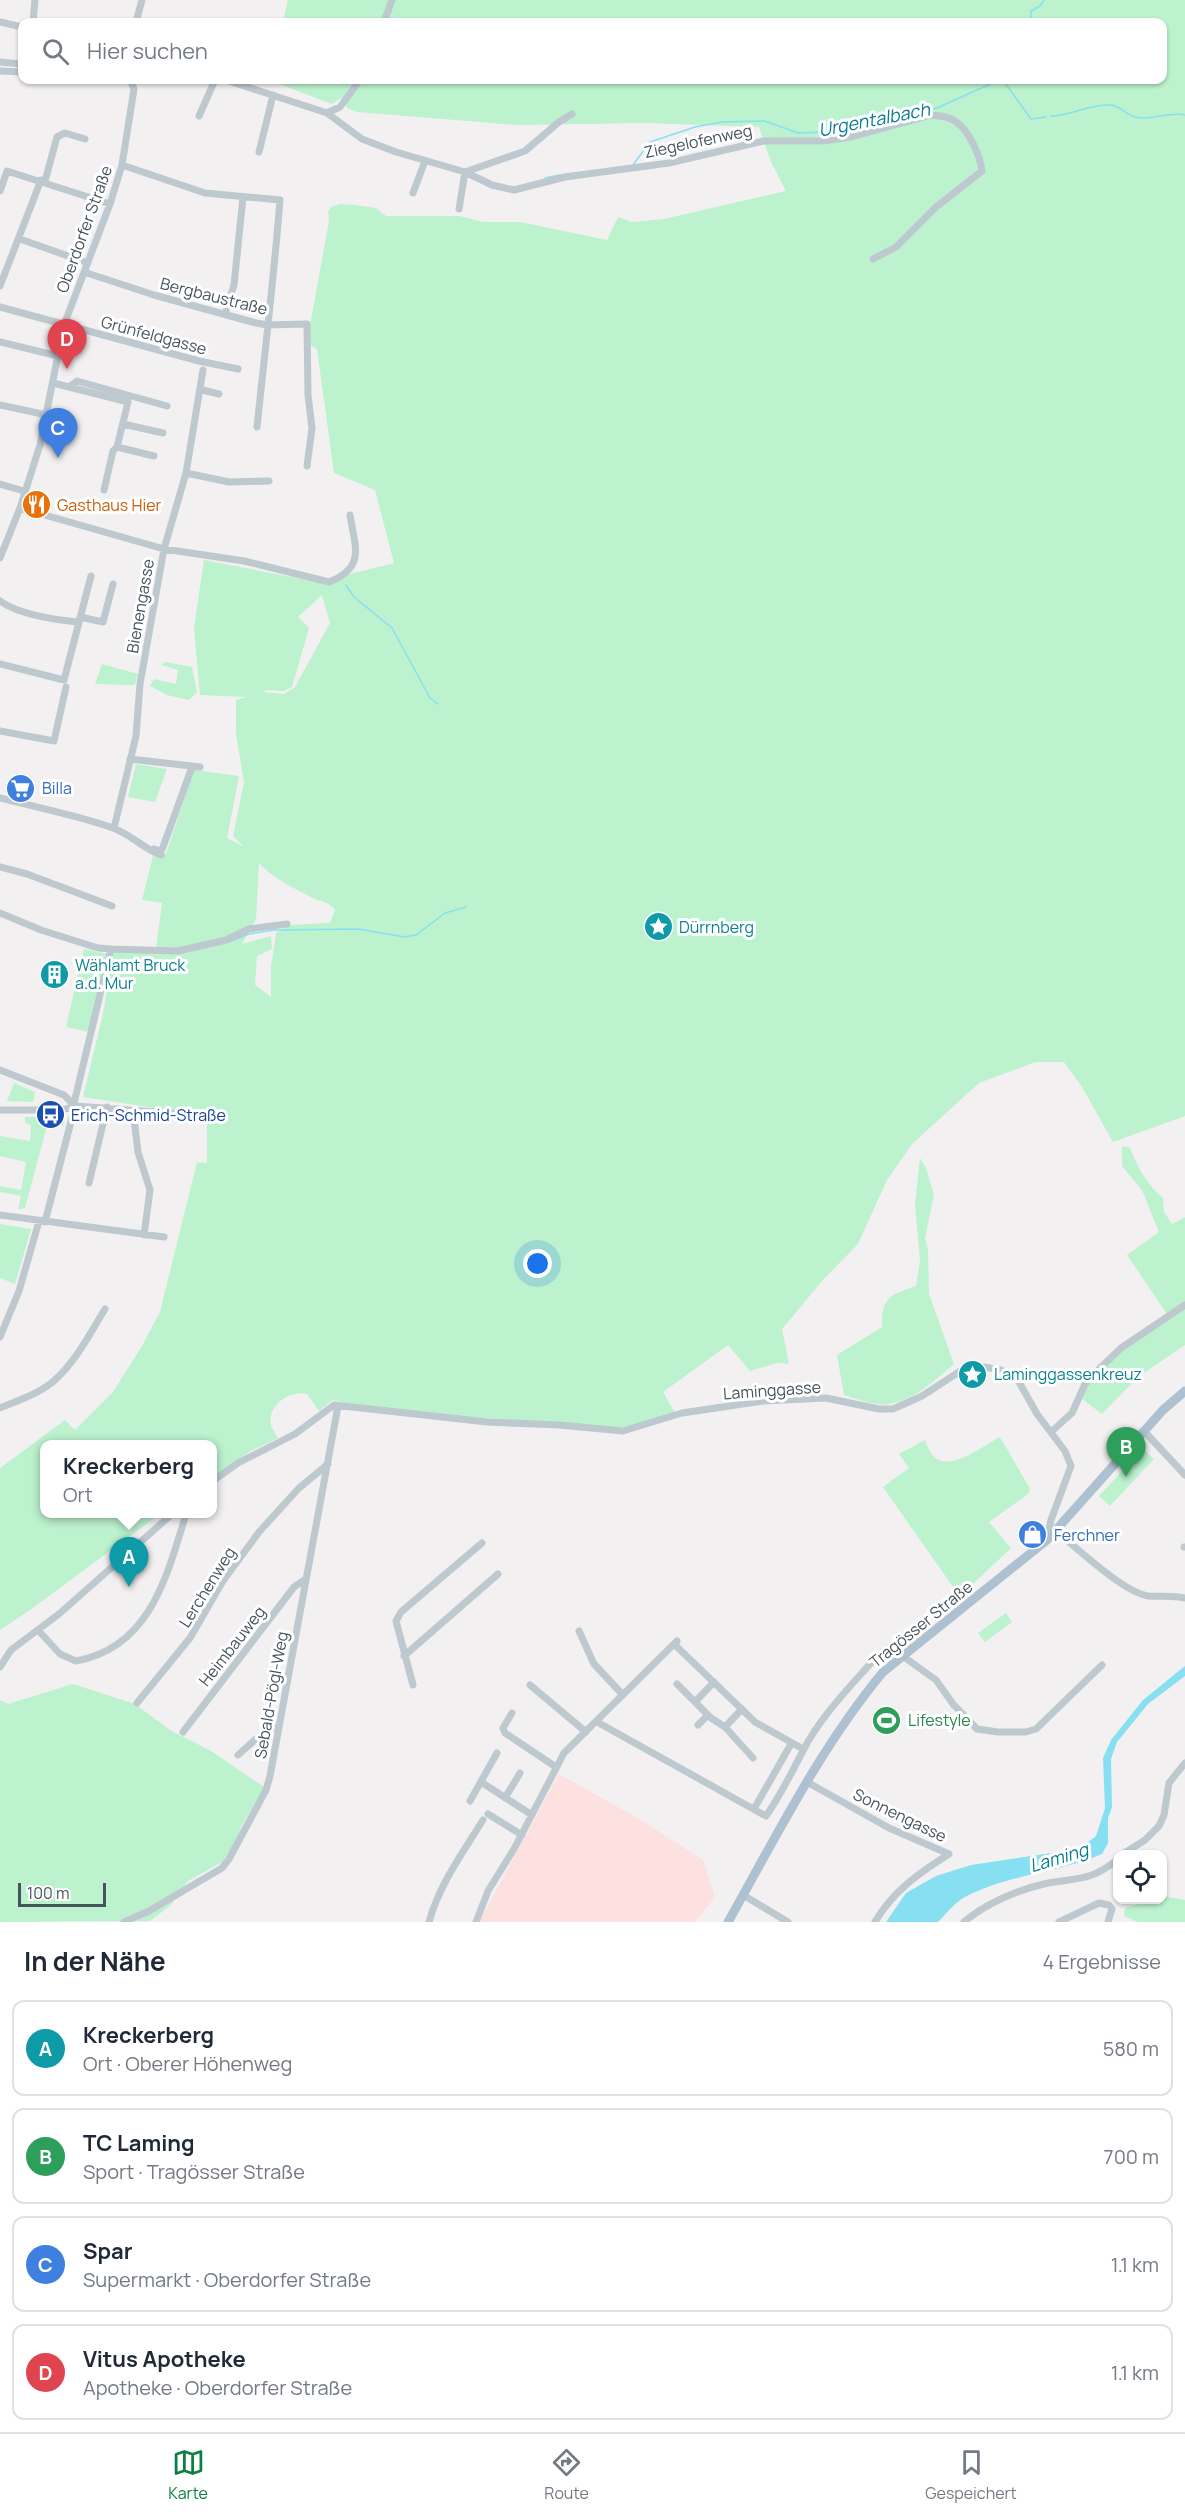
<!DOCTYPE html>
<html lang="de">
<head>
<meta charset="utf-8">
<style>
	body { margin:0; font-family:Manrope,sans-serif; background:#f6f6f7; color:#1f2937 }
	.controls { position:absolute; right:18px; bottom:18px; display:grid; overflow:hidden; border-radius:12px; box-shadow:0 2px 4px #0004 }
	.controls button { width:54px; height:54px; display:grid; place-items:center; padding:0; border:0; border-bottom:2px solid #e0e1e3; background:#fff; color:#1f2937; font:30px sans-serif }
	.scale { position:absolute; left:18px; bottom:15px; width:88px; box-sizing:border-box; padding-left:6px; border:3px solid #47545e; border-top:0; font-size:16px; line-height:21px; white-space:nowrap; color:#47545e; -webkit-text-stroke:4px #fff; paint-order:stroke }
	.you { position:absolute; left:538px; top:1264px; width:21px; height:21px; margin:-15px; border:4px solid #fff; border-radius:50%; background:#1a73e8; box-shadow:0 0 0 9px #1a73e833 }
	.badge { display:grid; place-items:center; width:39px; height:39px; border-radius:50%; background:#0b8043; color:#fff; font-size:20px; font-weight:700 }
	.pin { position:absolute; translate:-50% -50px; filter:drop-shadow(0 2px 3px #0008) }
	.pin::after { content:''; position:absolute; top:32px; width:21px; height:18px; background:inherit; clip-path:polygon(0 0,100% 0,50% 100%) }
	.popup { position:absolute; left:40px; top:1440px; width:177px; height:78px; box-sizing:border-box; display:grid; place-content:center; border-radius:12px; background:#fff; filter:drop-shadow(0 2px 4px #0005); font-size:20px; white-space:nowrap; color:#747a83 }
	.popup b { font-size:22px; color:#1f2937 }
	.popup::after { content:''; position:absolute; left:50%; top:100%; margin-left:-12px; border:12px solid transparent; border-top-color:#fff }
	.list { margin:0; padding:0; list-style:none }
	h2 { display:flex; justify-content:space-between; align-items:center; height:78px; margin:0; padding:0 24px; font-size:26px }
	h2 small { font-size:20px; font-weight:400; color:#747a83 }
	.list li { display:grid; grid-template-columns:39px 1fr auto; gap:18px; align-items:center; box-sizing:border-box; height:96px; margin:0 12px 12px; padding:0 12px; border:2px solid #e0e1e3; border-radius:12px }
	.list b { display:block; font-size:22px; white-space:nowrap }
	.list p { margin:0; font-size:20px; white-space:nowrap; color:#747a83 }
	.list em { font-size:20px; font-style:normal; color:#747a83 }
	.icon { flex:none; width:33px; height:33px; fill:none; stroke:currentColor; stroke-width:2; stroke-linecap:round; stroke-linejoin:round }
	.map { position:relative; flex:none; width:1185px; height:1922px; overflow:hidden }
	.search { position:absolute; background:#fff; box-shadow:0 2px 4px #0004; left:18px; right:18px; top:18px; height:66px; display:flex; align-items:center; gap:15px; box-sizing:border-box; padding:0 21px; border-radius:12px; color:#747a83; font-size:22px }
	.sheet { height:510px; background:#fff }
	nav { display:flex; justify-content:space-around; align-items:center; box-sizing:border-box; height:84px; border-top:2px solid #e0e1e3; background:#fff; font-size:16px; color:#747a83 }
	nav a { display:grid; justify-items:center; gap:3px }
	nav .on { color:#0b8043 }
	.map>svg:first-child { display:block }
</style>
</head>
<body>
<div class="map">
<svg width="1185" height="1922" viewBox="0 0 1185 1922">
	<rect width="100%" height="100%" fill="#f2f0f0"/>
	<path fill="#fce1e0" d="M559 1774 641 1820 703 1860 715 1897 695 1922H479Z"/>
	<path fill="#bcf2ce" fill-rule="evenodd" d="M288 0H1185V1116L1113 1142 1082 1087 1064 1062H1035L979 1083 912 1144 887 1180 858 1244 822 1281 782 1329 789 1364 777 1363 750 1371 728 1345 663 1392 675 1413 624 1428 454 1416 367 1407 332 1400 319 1411 307 1394C290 1390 267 1405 271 1425 272 1429 276 1434 278 1438L251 1451 213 1477V1444H45V1514H160L30 1610 0 1630V1468L65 1420 75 1430 113 1392 142 1346 160 1312 197 1162 207 1163V1116L83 1097 103 1014 114 951 156 949 162 903 142 900 153 856 161 853 166 854 194 770 239 776 227 838 244 847 233 836 244 782 236 734V700L246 697 200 695 194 628 204 560 318 582 394 563 375 490 334 473 317 349 309 344 310 326 329 221 328 212 331 207 340 204 354 205 376 208 386 216H460L482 222H520L607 240 618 217 632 222 664 219 786 191 771 162 759 127 646 123 516 125 357 112 347 108 343 97 332 104 269 80H1162V22H283ZM322 595 330 623 295 687 284 694 264 692 266 690 284 691 292 687 309 628 298 617ZM259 863C273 878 293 888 311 897 320 902 329 901 335 910L330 923 289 925 276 933 271 967V997L255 985 257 956 272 949 271 936 242 944 256 919Z
		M165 662 192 667 197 692 189 700 167 695 150 686 154 679 176 684 178 670 161 665Z
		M102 664 138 674 135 685 95 684Z
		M136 764 167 769 155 802 128 797Z
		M84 949 107 954 89 1032 66 1027Z
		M14 1083 35 1092 33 1102 7 1101Z
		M25 1117H39V1122L45 1121 46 1118 61 1117 64 1121 63 1126 48 1122 25 1208 18 1209 21 1196 0 1192V1186L21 1190 26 1162 0 1156V1136L30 1141 31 1125 25 1123Z
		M1122 1146 1130 1148C1138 1168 1146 1184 1163 1198L1164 1212 1172 1224 1185 1217V1345L1138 1377 1102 1414 1077 1395 1118 1348 1167 1314 1127 1255 1159 1232 1142 1190 1122 1166Z
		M920 1158 926 1168 934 1195 925 1238 928 1250 929 1294 954 1364C933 1382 906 1408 876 1404 865 1402 854 1398 844 1395L837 1355 882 1327C881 1297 890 1295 916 1286L920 1261 915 1204Z
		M0 1224 31 1229 15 1284 0 1278Z
		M1000 1437 1030 1489 1028 1494 989 1522 1011 1548 975 1582 958 1594 883 1487 909 1468 899 1454 925 1440C927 1445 930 1453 934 1457 950 1472 985 1445 1000 1437Z
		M1143 1449 1154 1459 1110 1506 1099 1496Z
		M1006 1613 1012 1622 985 1642 978 1633Z
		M73 1684 135 1704 170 1730 211 1751 264 1787 240 1829 236 1841 222 1862 188 1881 171 1905 150 1921 0 1922V1700L8 1704Z
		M1163 1896 1185 1900V1922H1138L1124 1916 1125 1908 1153 1900H1162Z"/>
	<path fill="#87e0f1" d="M1185 1666V1676L1148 1704 1117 1742 1111 1759 1112 1807 1108 1818V1843L1102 1854C1058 1873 1008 1874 965 1897 955 1902 946 1914 938 1922H886L906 1893 936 1876 971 1865 1079 1849 1096 1836 1105 1808 1103 1758 1111 1740 1143 1700Z"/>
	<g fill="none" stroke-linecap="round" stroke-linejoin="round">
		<path stroke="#87e0f1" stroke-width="1.5" d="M1027 22 1031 19V11L1040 6 1044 0
			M1003 80 1031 119 1046 117
			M1051 116C1070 116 1089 104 1110 105 1124 106 1126 119 1144 118 1158 118 1170 112 1185 115
			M633 165 650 142 695 127 722 122 765 121 798 133 832 132 870 121 937 108 999 80
			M545 178 560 175
			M346 585 354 597 392 628 430 698 438 704
			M229 942 249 934 274 930 358 929 405 937 416 935 445 913 466 907"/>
		<path stroke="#bdc8cf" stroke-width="7" d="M0 22 22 27
			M33 22 35 0
			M136 22 142 0
			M384 22 392 0
			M0 62 22 64
			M0 71 22 72
			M226 80 327 113 362 139 396 152 465 172 492 185 514 190 565 177 669 163 764 141H823L851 137 931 115C940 116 948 116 955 121 969 130 980 155 982 171L936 207 896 247 873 259
			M327 113 340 107 360 80
			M199 116 215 80
			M259 152 273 95
			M122 165 205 193 280 200C274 276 265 351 257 427
			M45 181 57 137 65 133 85 139
			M0 191 7 171 110 204
			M413 193 425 161
			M459 209 465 172 525 151 559 122 572 114
			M20 239 88 263
			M84 272 154 295 256 323 267 325 307 324 308 395 312 428 307 466
			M0 286 41 180
			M0 307 199 361 238 369
			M225 314 234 285 243 197
			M0 342 58 356
			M53 383 69 387 77 381 167 406
			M69 387 128 402 117 447 154 456
			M202 390 219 394
			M0 405 47 415
			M123 424 163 433
			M186 473 229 482 269 481
			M0 484 24 491
			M104 490 113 451 117 447
			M20 508 164 549 244 561 329 582C366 567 355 547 350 515
			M0 558 20 508 40 445 64 325 110 204 122 165 134 89 130 80
			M0 601C18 614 55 620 77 622
			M80 617 103 622 113 584
			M0 664 64 680 91 576
			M0 731 54 741 66 687
			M130 759 200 767
			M0 798C38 808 77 815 113 828 132 835 142 848 161 855
			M114 828 136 736 140 684 164 549 186 473 203 370
			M154 849 161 851 163 847 192 767
			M0 867 27 874 112 906
			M0 913 41 930 98 948 111 949 178 951 226 940 249 929 287 924
			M0 1070 64 1095 75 1106
			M74 1103 111 949
			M0 1110H62L75 1106 183 1114 197 1118
			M133 1110 138 1152 150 1190 144 1235
			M89 1183 107 1107
			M0 1215 164 1237
			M45 1222 75 1106
			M0 1337 19 1291 39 1221
			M0 1408C19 1400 42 1393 57 1378 77 1359 91 1332 105 1309
			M1052 1431 1072 1413 1085 1384 1097 1371 1121 1348 1185 1305
			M1144 1431 1185 1475
			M213 1481 238 1463 295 1434 334 1405 487 1422 559 1425 623 1431 682 1413 763 1401 826 1398 879 1409H893L922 1396 962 1370 984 1367 1001 1370 1010 1374 1019 1382 1037 1414 1065 1451 1071 1466 1051 1520 1047 1539
			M1056 1531C1077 1548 1123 1592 1148 1596 1160 1597 1172 1595 1185 1598
			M1184 1547H1185
			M38 1630 60 1654 76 1661C150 1648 167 1576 186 1514
			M579 1631 594 1664 623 1695
			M674 1644 755 1722 803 1749
			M404 1656 498 1574
			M0 1667 11 1650 59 1614 172 1514
			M677 1684 711 1718 725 1727 753 1758
			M413 1685 396 1621 401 1612 482 1543
			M530 1685 586 1732
			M695 1702 714 1682
			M137 1703 190 1638 223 1581 259 1532 299 1488 328 1464
			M512 1713 503 1728 505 1733 556 1767
			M597 1722 766 1816C781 1795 791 1773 803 1751 816 1724 842 1695 862 1673 871 1663 878 1654 890 1647L936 1680 953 1704 977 1729 998 1732H1026L1036 1729 1102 1665
			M698 1725 708 1715
			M725 1727 742 1709
			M183 1732 294 1587 306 1579
			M238 1755 265 1731 279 1726
			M481 1782 532 1815
			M807 1782 889 1828 949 1854
			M505 1798 520 1773
			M470 1801 497 1753
			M754 1809 791 1744
			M488 1814 522 1835
			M1123 1854 1145 1840 1159 1826 1164 1815 1169 1783 1185 1763
			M743 1895 788 1922
			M124 1922 149 1911 222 1868 229 1859 266 1790 270 1776 338 1406
			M429 1922C439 1885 463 1852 483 1820
			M476 1922 488 1891 514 1849 564 1753 677 1641
			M875 1922C893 1891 919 1873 949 1854
			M964 1922C985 1904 1017 1890 1044 1884 1076 1877 1089 1883 1118 1859
			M1059 1922 1099 1903 1109 1905 1112 1909 1108 1922"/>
		<path stroke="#aec1d0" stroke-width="9" d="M728 1922C776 1837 820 1748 883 1672L1047 1540 1163 1410 1185 1391"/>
	</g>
	<defs>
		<symbol id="restaurant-disc" viewBox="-11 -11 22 22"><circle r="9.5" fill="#e8710a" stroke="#fff"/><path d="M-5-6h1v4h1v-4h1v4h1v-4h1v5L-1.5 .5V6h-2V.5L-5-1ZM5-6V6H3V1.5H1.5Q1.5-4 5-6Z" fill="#fff"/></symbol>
		<symbol id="supermarket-disc" viewBox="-11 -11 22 22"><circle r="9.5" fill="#3f7fe0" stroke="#fff"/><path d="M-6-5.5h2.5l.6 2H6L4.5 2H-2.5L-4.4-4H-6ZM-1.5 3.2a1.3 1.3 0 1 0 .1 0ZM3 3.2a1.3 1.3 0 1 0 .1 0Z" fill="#fff"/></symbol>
		<symbol id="sight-disc" viewBox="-11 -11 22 22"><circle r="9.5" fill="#0f9aa8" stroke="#fff"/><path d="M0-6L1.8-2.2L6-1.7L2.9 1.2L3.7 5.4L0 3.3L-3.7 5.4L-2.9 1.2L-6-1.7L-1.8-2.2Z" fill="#fff"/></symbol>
		<symbol id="building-disc" viewBox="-11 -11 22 22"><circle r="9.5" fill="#0f9aa8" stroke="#fff"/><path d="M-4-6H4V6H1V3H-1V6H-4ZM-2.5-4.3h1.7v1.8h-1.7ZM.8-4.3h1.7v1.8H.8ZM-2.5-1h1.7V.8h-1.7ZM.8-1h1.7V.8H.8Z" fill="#fff"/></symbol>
		<symbol id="bus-disc" viewBox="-11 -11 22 22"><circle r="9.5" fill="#1a4fb4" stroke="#fff"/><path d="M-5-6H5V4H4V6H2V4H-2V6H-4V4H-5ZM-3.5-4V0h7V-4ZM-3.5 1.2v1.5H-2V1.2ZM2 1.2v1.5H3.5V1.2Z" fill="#fff"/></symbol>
		<symbol id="shop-disc" viewBox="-11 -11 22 22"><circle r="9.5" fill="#3f7fe0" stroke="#fff"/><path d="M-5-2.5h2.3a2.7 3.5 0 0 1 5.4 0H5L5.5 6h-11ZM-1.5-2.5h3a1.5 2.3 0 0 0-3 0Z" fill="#fff"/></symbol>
		<symbol id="stadium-disc" viewBox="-11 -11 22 22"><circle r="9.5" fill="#2e9e5b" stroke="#fff"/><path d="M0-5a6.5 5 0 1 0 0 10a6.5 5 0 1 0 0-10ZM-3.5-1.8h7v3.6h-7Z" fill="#fff"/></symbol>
	</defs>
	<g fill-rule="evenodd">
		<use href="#restaurant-disc" x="20" y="488" width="33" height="33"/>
		<use href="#supermarket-disc" x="4" y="772" width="33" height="33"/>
		<use href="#sight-disc" x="642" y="910" width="33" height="33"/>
		<use href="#building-disc" x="38" y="958" width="33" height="33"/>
		<use href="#bus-disc" x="34" y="1098" width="33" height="33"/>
		<use href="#sight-disc" x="956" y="1358" width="33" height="33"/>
		<use href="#shop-disc" x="1016" y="1518" width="33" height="33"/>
		<use href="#stadium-disc" x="870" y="1704" width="33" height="33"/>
	</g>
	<g text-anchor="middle" stroke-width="6" stroke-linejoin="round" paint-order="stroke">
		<g font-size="16" fill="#47545e" stroke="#fff">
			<text transform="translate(698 141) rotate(-12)" y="6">Ziegelofenweg</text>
			<text transform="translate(84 229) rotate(-70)" y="6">Oberdorfer Straße</text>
			<text transform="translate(214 296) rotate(14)" y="6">Bergbaustraße</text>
			<text transform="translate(154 335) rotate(15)" y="6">Grünfeldgasse</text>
			<text transform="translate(140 606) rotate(-80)" y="6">Bienengasse</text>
			<text transform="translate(772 1390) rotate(-4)" y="6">Laminggasse</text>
			<text transform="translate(207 1587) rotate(-58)" y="6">Lerchenweg</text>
			<text transform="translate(921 1624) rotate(-39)" y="6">Tragösser Straße</text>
			<text transform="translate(232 1646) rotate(-52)" y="6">Heimbauweg</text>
			<text transform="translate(271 1695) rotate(-80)" y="6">Sebald-Pögl-Weg</text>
			<text transform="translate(900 1815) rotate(26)" y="6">Sonnengasse</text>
		</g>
		<g font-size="16" fill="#c56008" stroke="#fff" text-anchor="start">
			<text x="57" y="511">Gasthaus Hier</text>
		</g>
		<g font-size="16" fill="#366cbe" stroke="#fff" text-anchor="start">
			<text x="42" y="794">Billa</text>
			<text x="1054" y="1541">Ferchner</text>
		</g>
		<g font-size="16" fill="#0d838f" stroke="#fff" text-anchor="start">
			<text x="679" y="933">Dürrnberg</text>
			<text x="75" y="971">Wählamt Bruck<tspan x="75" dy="18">a.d. Mur</tspan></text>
			<text x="994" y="1380">Laminggassenkreuz</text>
		</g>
		<g font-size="16" fill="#164399" stroke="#fff" text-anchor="start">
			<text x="71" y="1121">Erich-Schmid-Straße</text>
		</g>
		<g font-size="16" fill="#27864d" stroke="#fff" text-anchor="start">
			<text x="908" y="1726">Lifestyle</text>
		</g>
		<g font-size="18" font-style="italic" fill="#077c93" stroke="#fff">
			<text transform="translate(874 120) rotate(-11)" y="6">Urgentalbach</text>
			<text transform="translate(1059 1858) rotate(-17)" y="6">Laming</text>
		</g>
	</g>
</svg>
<div class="controls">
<button><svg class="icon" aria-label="locate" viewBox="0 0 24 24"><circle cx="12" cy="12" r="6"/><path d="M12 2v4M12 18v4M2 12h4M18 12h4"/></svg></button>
</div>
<div class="scale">100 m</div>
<div class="you"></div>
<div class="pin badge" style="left:129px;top:1587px;background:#0f9aa8">A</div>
<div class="popup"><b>Kreckerberg</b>Ort</div>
<div class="pin badge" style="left:1126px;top:1477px;background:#2e9e5b">B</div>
<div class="pin badge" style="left:58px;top:458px;background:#3f7fe0">C</div>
<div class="pin badge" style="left:67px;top:369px;background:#e0444e">D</div>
<div class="search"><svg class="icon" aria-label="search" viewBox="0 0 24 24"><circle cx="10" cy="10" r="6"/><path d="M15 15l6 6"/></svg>Hier suchen</div>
</div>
<section class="sheet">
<h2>In der Nähe<small>4 Ergebnisse</small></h2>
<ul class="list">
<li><span class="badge" style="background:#0f9aa8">A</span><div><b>Kreckerberg</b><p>Ort · Oberer Höhenweg</p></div><em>580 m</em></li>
<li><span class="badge" style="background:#2e9e5b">B</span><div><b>TC Laming</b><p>Sport · Tragösser Straße</p></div><em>700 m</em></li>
<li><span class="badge" style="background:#3f7fe0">C</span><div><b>Spar</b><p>Supermarkt · Oberdorfer Straße</p></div><em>1.1 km</em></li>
<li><span class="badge" style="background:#e0444e">D</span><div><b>Vitus Apotheke</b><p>Apotheke · Oberdorfer Straße</p></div><em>1.1 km</em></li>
</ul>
</section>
<nav>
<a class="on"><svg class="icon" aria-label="map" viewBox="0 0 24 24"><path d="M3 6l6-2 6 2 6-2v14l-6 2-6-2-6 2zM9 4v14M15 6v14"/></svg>Karte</a>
<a><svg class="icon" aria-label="directions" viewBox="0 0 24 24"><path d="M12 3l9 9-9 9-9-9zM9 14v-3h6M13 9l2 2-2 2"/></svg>Route</a>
<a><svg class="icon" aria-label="saved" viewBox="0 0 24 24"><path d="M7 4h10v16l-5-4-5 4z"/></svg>Gespeichert</a>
</nav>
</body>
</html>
